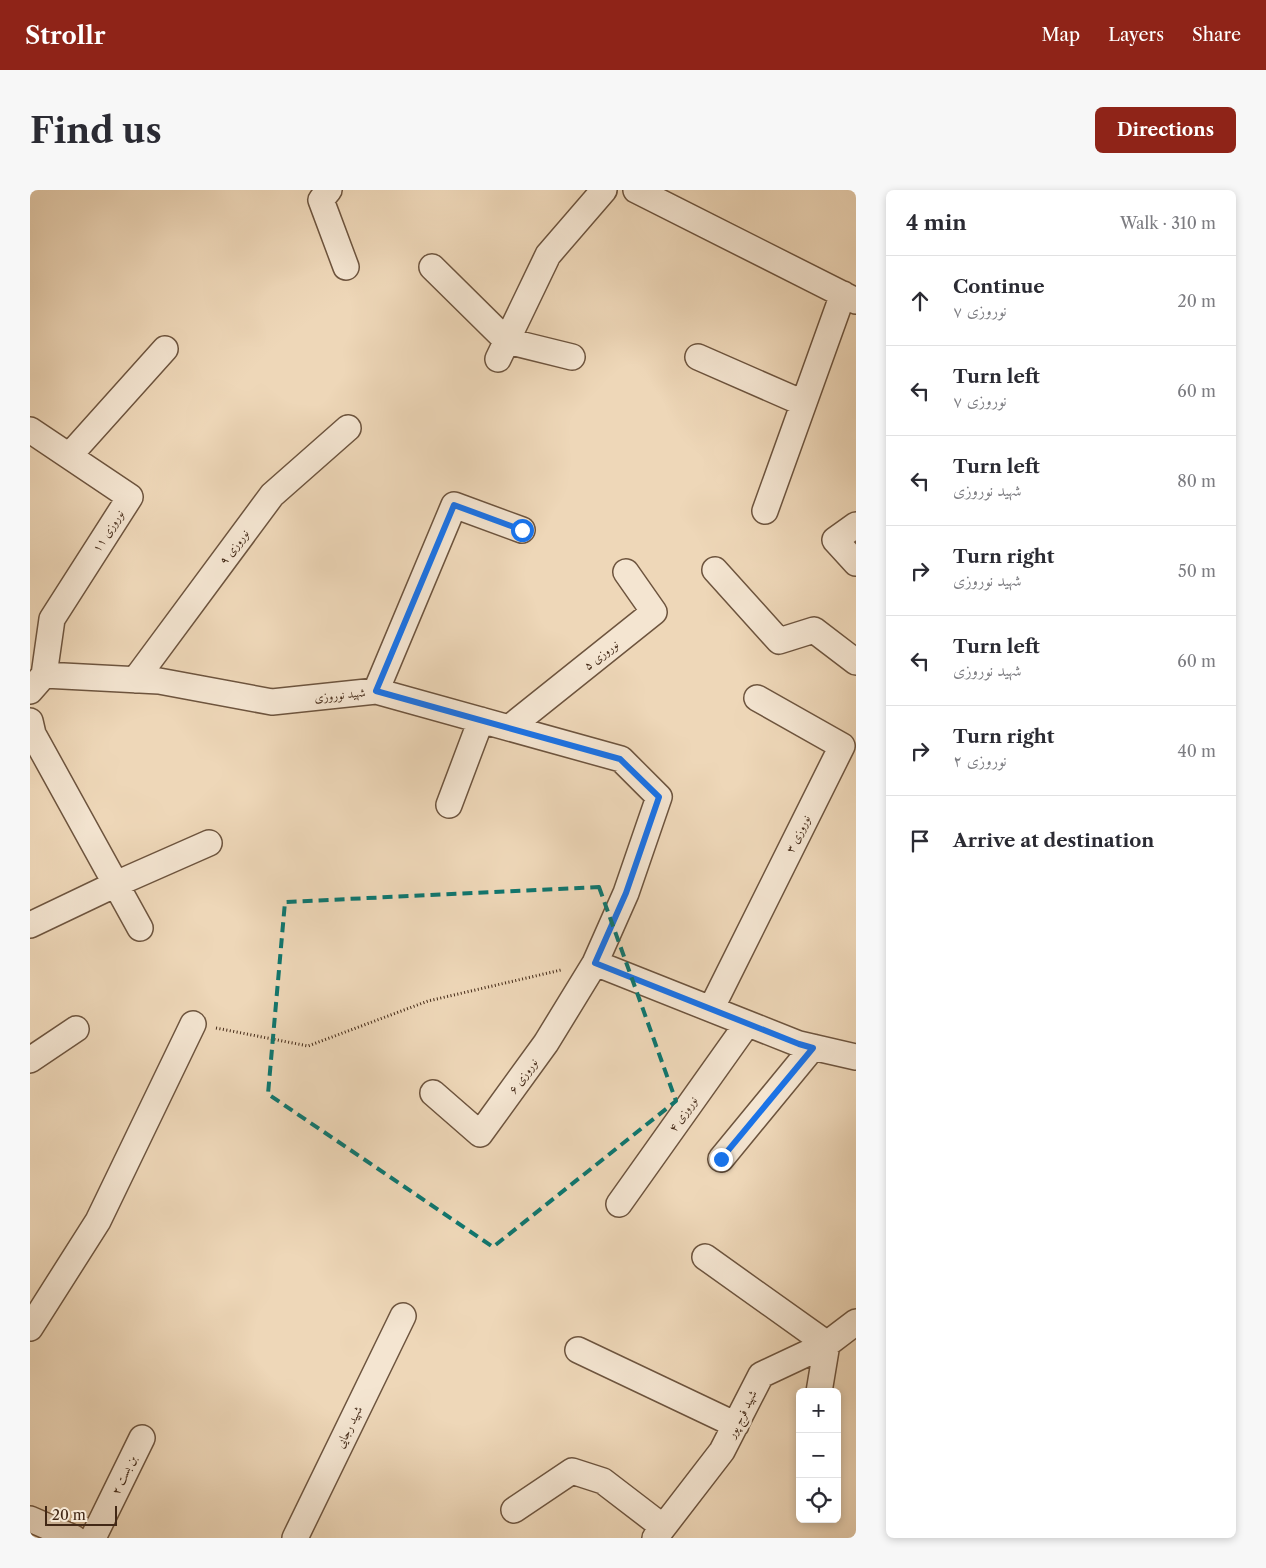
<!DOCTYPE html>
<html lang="en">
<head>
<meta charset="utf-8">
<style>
	body { margin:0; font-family:"Libre Caslon Text",Amiri,serif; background:#f7f7f7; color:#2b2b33 }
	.controls { position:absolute; right:15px; bottom:15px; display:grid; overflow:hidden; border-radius:8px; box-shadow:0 2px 8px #0003 }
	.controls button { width:45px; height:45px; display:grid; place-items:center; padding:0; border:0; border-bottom:1px solid #e1e1e2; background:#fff; color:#2b2b33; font:25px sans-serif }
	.scale { position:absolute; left:15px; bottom:12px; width:72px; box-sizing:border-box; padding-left:5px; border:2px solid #422816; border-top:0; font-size:14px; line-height:18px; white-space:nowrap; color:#422816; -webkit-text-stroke:4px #f4e5d1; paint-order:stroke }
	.stop { position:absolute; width:15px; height:15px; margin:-11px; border:4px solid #1a73e8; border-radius:50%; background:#fff }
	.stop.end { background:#1a73e8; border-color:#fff; box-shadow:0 1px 5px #0008 }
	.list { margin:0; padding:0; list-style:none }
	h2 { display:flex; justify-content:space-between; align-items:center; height:65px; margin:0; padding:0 20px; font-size:21px }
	h2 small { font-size:16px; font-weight:400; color:#7c7c81 }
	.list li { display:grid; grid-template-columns:32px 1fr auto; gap:15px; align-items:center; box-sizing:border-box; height:90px; padding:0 20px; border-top:1px solid #e1e1e2 }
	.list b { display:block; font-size:19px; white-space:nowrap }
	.list p { margin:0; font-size:16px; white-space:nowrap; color:#7c7c81 }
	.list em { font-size:16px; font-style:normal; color:#7c7c81 }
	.icon { flex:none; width:28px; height:28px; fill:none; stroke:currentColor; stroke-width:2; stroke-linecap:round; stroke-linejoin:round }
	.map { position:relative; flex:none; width:826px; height:1348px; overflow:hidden; border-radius:8px }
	header { display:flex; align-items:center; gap:30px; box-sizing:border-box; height:70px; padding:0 25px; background:#8f2418; color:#fff }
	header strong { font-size:24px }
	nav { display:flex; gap:28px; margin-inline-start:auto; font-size:18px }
	.intro { display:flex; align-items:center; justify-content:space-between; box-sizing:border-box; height:120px; padding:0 30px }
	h1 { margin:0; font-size:35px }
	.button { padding:12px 22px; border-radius:8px; background:#8f2418; color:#fff; font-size:18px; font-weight:700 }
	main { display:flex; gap:30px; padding:0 30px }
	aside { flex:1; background:#fff; border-radius:8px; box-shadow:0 2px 8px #0003 }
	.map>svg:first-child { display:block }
</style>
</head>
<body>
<header>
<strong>Strollr</strong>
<nav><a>Map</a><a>Layers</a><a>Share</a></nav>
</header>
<div class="intro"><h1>Find us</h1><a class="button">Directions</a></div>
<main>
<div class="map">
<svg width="826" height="1348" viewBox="0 0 826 1348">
	<rect width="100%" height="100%" fill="#eed7b8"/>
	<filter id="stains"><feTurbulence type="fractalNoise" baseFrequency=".004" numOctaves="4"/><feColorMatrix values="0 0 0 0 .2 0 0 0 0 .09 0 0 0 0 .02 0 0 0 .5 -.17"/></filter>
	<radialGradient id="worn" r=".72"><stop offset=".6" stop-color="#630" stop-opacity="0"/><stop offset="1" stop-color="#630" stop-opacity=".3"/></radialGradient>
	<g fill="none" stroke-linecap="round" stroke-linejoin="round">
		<defs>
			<path id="minor" d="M299 0 291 10 316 77
				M606 0 826 111
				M402 77 477 151 542 167
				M668 167 773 213
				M468 169 518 65 574 0
				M0 240 100 307 22 429 14 485
				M39 266 135 159
				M735 321 813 104
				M826 335 805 350 826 373
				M685 380 749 451 784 440 826 472
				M105 490 242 305 318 238
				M0 501 14 485 129 491 242 512 346 501 591 569 629 607 596 703 565 773 769 854 826 867
				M346 501 424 315 492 340
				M0 531 3 544 110 738
				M479 538 624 422 596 382
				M419 615 451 530
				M0 735 86 694 179 653
				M681 819 812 556 727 508
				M0 870 46 839
				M403 903 450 944 516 853 565 773
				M691 969 783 857
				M589 1014 717 834
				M675 1067 797 1154 789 1202
				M0 1138 68 1031 163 834
				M548 1160 706 1235
				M484 1320 542 1281 573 1291 633 1337
				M0 1329 44 1348
				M63 1348 112 1248
				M265 1348 373 1126
				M625 1348 692 1261 731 1185 797 1154 826 1132"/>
		</defs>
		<use href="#minor" stroke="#6d543e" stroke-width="28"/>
		<path stroke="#422816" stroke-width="3" stroke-dasharray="1 2.5" stroke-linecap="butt" d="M186 838 278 856 398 811 531 780"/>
		<use href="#minor" stroke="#f4e5d1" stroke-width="25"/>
	</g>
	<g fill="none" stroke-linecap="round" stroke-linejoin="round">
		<path stroke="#1a73e8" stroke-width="6" d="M492 340 424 315 346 501 590 569 629 607 596 703 565 773 769 854 783 858 691 969"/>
	</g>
	<path fill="none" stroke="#0f766e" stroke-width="4" stroke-dasharray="10 6" stroke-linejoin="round" d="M569 697 646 911 463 1057 238 904 255 712Z"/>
	<g text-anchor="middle" stroke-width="5" stroke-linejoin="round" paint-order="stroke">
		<g font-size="12" fill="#422816" stroke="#f4e5d1">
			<text transform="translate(78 341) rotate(-57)" y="4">نوروزی ۱۱</text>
			<text transform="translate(204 357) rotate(-53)" y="4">نوروزی ۹</text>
			<text transform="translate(571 465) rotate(-38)" y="4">نوروزی ۵</text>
			<text transform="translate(310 505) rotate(-6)" y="4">شهید نوروزی</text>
			<text transform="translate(768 644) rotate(-64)" y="4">نوروزی ۳</text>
			<text transform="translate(493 886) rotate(-54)" y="4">نوروزی ۶</text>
			<text transform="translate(653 924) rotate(-55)" y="4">نوروزی ۴</text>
			<text transform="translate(712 1224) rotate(-63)" y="4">شهید فرج پور</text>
			<text transform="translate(319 1237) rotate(-64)" y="4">شهید رجایی</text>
			<text transform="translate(94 1285) rotate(-64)" y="4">بن بست ۲</text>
		</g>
	</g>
	<rect width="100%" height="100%" filter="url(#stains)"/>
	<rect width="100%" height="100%" fill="url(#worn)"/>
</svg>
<div class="controls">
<button>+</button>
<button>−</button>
<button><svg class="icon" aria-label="locate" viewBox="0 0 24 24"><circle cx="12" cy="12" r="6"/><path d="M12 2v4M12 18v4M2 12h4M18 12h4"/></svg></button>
</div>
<div class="scale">20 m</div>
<div class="stop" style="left:492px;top:340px"></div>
<div class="stop end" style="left:691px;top:969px"></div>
</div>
<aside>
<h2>4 min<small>Walk · 310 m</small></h2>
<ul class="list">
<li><svg class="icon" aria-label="ahead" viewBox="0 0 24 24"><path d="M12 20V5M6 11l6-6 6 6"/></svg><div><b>Continue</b><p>نوروزی ۷</p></div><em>20 m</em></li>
<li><svg class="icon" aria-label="left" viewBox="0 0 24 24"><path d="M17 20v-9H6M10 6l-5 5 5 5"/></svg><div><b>Turn left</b><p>نوروزی ۷</p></div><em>60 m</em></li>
<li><svg class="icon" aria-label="left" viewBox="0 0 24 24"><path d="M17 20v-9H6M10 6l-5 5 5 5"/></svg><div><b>Turn left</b><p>شهید نوروزی</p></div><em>80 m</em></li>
<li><svg class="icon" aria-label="right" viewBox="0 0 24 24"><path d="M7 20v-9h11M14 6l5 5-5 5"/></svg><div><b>Turn right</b><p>شهید نوروزی</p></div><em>50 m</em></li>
<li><svg class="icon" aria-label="left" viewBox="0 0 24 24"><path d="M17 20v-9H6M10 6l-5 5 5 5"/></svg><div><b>Turn left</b><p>شهید نوروزی</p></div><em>60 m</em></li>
<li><svg class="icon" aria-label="right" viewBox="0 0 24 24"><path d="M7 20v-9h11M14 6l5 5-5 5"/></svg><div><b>Turn right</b><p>نوروزی ۲</p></div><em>40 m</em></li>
<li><svg class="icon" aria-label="arrive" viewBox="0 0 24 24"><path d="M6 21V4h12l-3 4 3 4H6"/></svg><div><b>Arrive at destination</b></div></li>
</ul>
</aside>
</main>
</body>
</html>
